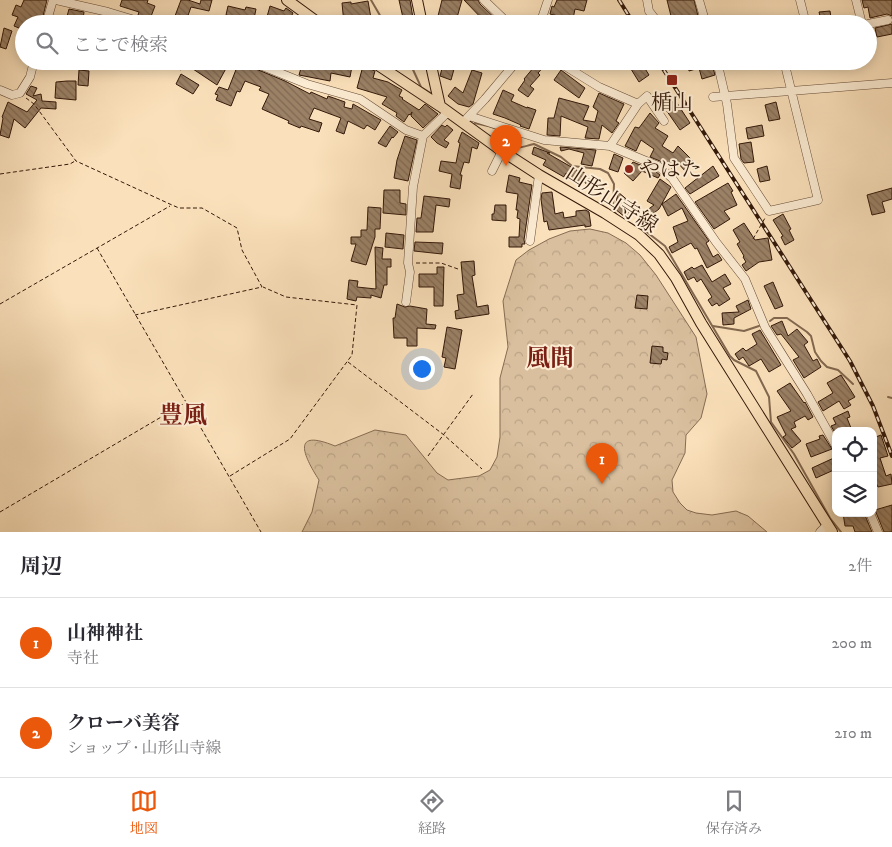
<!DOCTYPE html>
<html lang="ja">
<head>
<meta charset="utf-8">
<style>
	body { margin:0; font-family:"IM FELL DW Pica","Noto Serif JP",serif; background:#f2f2f3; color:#2b2b33 }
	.controls { position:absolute; right:15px; bottom:15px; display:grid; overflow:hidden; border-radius:10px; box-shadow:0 2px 12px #0003 }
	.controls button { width:45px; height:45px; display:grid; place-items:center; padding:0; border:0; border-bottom:1px solid #e1e1e2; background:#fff; color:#2b2b33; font:25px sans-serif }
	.you { position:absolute; left:421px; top:368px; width:18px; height:18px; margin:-12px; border:4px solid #fff; border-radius:50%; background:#1a73e8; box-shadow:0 0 0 8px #1a73e833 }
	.badge { display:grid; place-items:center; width:32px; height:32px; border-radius:50%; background:#ea580c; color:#fff; font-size:16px; font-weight:700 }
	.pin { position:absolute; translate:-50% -41px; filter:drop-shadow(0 1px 2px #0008) }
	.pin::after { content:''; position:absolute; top:26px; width:18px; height:15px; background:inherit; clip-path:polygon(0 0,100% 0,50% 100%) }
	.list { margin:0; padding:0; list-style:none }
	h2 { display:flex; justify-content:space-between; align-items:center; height:65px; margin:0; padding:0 20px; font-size:21px }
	h2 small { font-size:16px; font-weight:400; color:#7c7c81 }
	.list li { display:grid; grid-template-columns:32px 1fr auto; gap:15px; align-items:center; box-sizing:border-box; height:90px; padding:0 20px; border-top:1px solid #e1e1e2 }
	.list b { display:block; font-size:19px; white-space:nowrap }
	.list p { margin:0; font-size:16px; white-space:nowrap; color:#7c7c81 }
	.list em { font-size:16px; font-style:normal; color:#7c7c81 }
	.icon { flex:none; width:28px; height:28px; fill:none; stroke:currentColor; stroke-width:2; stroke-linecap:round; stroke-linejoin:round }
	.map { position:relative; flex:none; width:892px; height:532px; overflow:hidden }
	.search { position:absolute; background:#fff; box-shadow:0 2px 12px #0003; left:15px; right:15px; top:15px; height:55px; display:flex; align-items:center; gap:12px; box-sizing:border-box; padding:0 18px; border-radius:28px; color:#7c7c81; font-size:19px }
	.sheet { height:245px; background:#fff }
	nav { display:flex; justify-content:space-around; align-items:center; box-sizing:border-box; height:70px; border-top:1px solid #e1e1e2; background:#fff; font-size:14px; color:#7c7c81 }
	nav a { display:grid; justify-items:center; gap:2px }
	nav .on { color:#ea580c }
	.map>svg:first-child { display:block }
</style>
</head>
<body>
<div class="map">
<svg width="892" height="532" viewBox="0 0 892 532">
	<defs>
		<pattern id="forest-crowns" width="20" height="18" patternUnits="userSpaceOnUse" patternTransform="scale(1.25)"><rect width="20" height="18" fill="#d9bf9d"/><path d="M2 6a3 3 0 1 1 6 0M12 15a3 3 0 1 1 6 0" fill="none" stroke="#bba386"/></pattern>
		<pattern id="building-back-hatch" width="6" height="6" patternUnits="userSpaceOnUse" patternTransform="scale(1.25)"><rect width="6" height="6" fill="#9b8166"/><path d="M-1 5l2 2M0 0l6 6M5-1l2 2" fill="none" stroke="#7f6952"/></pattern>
	</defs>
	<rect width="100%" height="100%" fill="#fbe1bb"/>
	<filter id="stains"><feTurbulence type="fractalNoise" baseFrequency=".004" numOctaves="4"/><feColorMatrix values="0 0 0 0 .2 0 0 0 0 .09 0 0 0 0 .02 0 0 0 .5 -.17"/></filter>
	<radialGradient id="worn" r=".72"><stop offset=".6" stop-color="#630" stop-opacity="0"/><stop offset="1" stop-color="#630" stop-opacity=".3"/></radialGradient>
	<path fill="url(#forest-crowns)" stroke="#866c53" d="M590 229 608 233 626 243 640 255 656 275 696 337 707 394 701 418 686 435 685 453 672 480 673 492 680 503 687 510 696 513 712 515 736 511 748 516 767 532H302L312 512 319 480C303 455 291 428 335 446L375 430 406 435 437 473 448 480 479 476 490 470 497 457 500 437V378L508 347 503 301 516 260 529 250 549 239 570 231Z"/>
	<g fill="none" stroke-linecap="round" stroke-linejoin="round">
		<path stroke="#82684f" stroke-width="2" d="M371 0 385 24
			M409 61 421 87 432 94
			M475 123C493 128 501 125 506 145 519 150 521 147 534 144L561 157 572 166 600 169 608 173 614 184 613 210 617 215
			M621 218 648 233 665 246 730 356 734 360 756 371 769 397 771 422 794 454 830 518 841 532
			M770 321 774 318H787L807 332 811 336 815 352 821 361 827 367 838 370 853 384
			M713 326 744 331 759 326
			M888 397 892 398"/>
	</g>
	<path fill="url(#building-back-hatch)" stroke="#331809" d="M24 0H47L41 24H24V30L14 26 18 17 12 15 16 5 21 7Z
		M122 0H148L147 3 155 6 150 19 138 15 139 12 120 6Z
		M181 0H188L200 4 201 0H212L209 11 191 7 185 24H172Z
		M399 0H410L414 24H400L399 18H403Z
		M442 0H462L456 21 438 16Z
		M464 0H478L480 4 501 24H487Z
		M557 0H587L584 11 575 9 572 24H561L562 17 550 14 552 6 554 7Z
		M667 0H694L700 24H673Z
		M862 0H892V16L887 14 870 18 868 7 864 8Z
		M368 1 372 24H344L342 3 351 2V4Z
		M228 6 245 10 246 7 256 9 253 24H243L244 19 226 15Z
		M270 6 284 11 286 8 293 13 289 21 279 16 277 24H265Z
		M69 9 84 12 83 19 93 21V24H65Z
		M830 11 832 24H822L819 12Z
		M892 24V34L877 37 875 28Z
		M4 28 12 31 6 49 0 47Z
		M163 61H200L211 68 213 61H230L217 85 184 63 181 70Z
		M303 61 320 64 322 61H353L350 77 331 73 330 81 299 75Z
		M444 61 456 62 451 80 440 76Z
		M536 61H542L546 64 538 73 540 75 530 86 534 89 528 97 518 90 525 80 524 79 534 67 533 66Z
		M626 61H636L641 69 644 67 649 75 639 82Z
		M687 61H711L715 75 702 79 699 68 689 71Z
		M239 62 285 81 310 94 311 92 327 99 328 96 345 102 344 107 352 109 353 104 381 120 375 130 367 125 364 129 348 121 344 134 336 131 341 118 314 108 309 119 322 123 319 132 301 126 300 128 288 123 289 121 262 109 269 94 259 90 261 87 245 81 240 92 237 91 231 106 216 100 218 95 215 94 219 87 228 90Z
		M363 66 375 71 373 78 388 82 402 90 399 96 403 98 402 99 419 110 425 104 438 114 423 128 411 116 412 112 410 115 409 114 404 122 396 116 397 113 382 104 387 97 357 88Z
		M79 70 89 71 88 86 78 85Z
		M472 70 482 73 473 104 469 107 458 104 448 96 455 87 463 93Z
		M561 70 585 88 579 98 554 80Z
		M181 74 199 85 193 94 176 84Z
		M67 81H76V100L55 98 56 82Z
		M31 86 37 88 33 96 41 94 42 101 56 102V109L41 108 25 128 14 119 9 138 0 135 3 118 2 117 8 102 27 112 37 100 26 94Z
		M503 90 514 95 511 101 527 108V107L536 110 529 129 520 126 521 125 505 118 493 114Z
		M599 93 624 104 616 121 619 123 612 133 602 125 599 139 585 138 588 127 561 116 560 136 547 135 548 118H554L559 98 589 106 583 120 595 122 598 111 593 107Z
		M675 100 690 123 680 130 664 107Z
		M776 102 780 119 769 121 765 105Z
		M650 113 659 123 655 128 668 136 662 146 673 153 678 146 695 163 686 172 677 162 673 169 665 163 650 157 654 149 641 140 636 151 625 146 635 127 639 128Z
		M442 125 445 127 447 125 453 130 444 140 449 143 446 148 437 143 431 137Z
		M762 125 764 136 748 139 746 128Z
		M390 126 398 132 393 138 392 137 386 147 378 143Z
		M462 132 479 143 477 149 472 147 469 163 464 162 460 175H462L460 189 450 187 452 174 439 171 441 161 456 163 460 143 458 142Z
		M405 136 417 140 408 181 394 178 397 160Z
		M751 142 754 162 744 163 741 159 739 144Z
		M534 147 550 153H547L580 172V170L589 176 587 178 591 180 588 185 584 182 582 184 566 173 564 177 543 165 546 160 532 154Z
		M560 147 596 150 592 166 581 164 584 153 569 149 561 151Z
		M614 154 623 158 618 172 609 169Z
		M633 162 655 171 660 175 658 178 642 171 633 181 624 173Z
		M713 166 719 176 690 194 685 188Z
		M767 166 770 180 760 182 757 169Z
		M509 175 520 178 519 182 532 185 524 240 525 244H522V247H509V237H519L520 219 517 218 518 210H516L518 194 506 192Z
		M660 179 671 187 659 209 650 216 646 211 654 205 647 201Z
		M728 183 733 191 731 192 737 205 724 211 730 219 714 229 695 202Z
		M892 188V199L882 202 885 212 872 215 867 195Z
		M384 190H400V203L406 204V215L383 213Z
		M552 192 555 214 563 212 564 218 576 216V211L586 210 589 212 591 226 585 227V225L549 230 547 221 544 222 541 199 542 193Z
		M618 192 637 208 632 214 629 212 625 217 615 209Z
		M676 194 709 241 706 243 713 257 718 254 722 260 707 268 697 248 695 249 691 243 672 253 669 247 678 242 673 227 688 221 682 208 668 216 662 204Z
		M424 196 450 199 449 207 436 205 433 232H416L417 218H421Z
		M495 205H506V221L492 220V214H494Z
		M368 207 381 208 380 229H375V237L366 265 351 261 356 244H351V237H361V230H367Z
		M783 214 791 229 789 230 794 240 785 245 781 237 783 236 773 220Z
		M744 223 755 240 768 238 772 260 759 262 746 271 742 265 746 262 743 257 744 256 737 244 740 242 733 230Z
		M386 233 404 235 403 249 385 247Z
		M415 242 443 243 442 254 414 251Z
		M375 247 383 248 382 259H391V267H387V285H384L381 298 371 295V298L357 297 356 301 347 299 349 280 358 281 357 287 376 289Z
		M474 261 475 275 472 276 477 307 488 305 489 314 456 319 455 311 459 310 457 295 464 294 461 262Z
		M702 265 712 282 725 274 731 284 723 288 730 299 719 306 717 303 712 306 708 300 712 297 701 279 697 282 694 277 688 280 684 272 692 267 694 269Z
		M437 267H444L443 306H434V287H419V274H437Z
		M773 282 783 306 775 309 764 286Z
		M637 295 648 296 647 309 635 308Z
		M748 300 751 309 734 318V324L723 325 722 313 739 312 736 306Z
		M397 304 405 307 410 306 427 309 426 324 436 325 435 329 417 328V346H407V338H394L393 318H395Z
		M782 321 788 336 797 329 808 342 804 345 813 361 817 359 821 367 804 378 793 360 799 357 781 334 777 335 771 326Z
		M447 327 462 330 455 369 444 367 446 358 442 357Z
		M760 330 781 365 769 372 761 359 749 366 743 357 739 360 735 354 743 348 746 351 757 344 752 334Z
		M652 346 663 347V352L668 353 667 360 662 359 661 364 650 363Z
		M841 375 855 397 848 401 851 405 844 409 839 401 823 411 818 402 833 393 827 383Z
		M790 383 804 403 805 402 813 417 808 420 805 416 794 422 796 427 791 429 801 441 792 448 783 437 786 435 777 417 791 411 777 391Z
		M848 411 850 417 847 418 851 428 844 431H841L840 429 834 431 831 426 836 424 833 418Z
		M823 435 832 449 811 457 806 444 820 439 819 436Z
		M881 435 888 456 880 458 886 476 891 474 892 484 878 487 876 483 873 484V438Z
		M836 457V469L816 478 812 468Z
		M892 505V532H884L875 510Z
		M843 513H864L872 532H855L853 526H845Z"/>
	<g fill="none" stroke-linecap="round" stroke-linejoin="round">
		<defs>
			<path id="minor" d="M56 0 108 12 148 24
				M484 0 509 24
				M647 0 649 11 659 24
				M699 0 706 24
				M800 0 806 24
				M856 0 862 24
				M46 24 53 0
				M540 24 548 0
				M868 24 888 20
				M250 61 307 84 360 99 406 130 423 136 447 113
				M557 61 599 87 638 104
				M717 61 727 104 734 158 769 211 818 200 784 61
				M0 90 12 95 20 93 30 77 34 61
				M713 97 892 83
				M469 116 544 140 610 146 658 166 672 178 716 242 745 279 765 327 807 394 836 446
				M467 118 485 99 517 61
				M610 146 638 104 647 96 664 121
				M492 171 502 151
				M530 241 539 175
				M406 302 410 272 408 263 413 187 423 136
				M870 513 878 532
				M820 532 827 525"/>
			<path id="major" d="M287 0 320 24
				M417 0 422 24
				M372 61 440 106 502 151 539 175 605 213 639 235 659 254 676 278 701 323 832 532
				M430 61 440 106"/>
		</defs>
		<use href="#minor" stroke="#654a36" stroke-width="9"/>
		<use href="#major" stroke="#331809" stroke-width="12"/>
		<path stroke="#331809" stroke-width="1" stroke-dasharray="4 2.5" stroke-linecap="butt" d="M26 98 34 104 76 161 172 205 179 208H202L237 228 242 250 262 287 135 315
			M0 174 70 164 75 161
			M753 239 765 218
			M97 248 261 532
			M416 263H441L458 269
			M0 304 170 206
			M348 362 444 435 482 469
			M428 456 473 394
			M230 476 290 439 352 355 357 305 286 297 263 287
			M0 512 185 403"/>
		<use href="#minor" stroke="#fcecd3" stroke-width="8"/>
		<use href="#major" stroke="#fbe1bb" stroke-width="10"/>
		<defs>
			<path id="rail" d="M619 0 634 24
				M658 61 850 361 873 406 892 456"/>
		</defs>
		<use href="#rail" stroke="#331809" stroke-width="4"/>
		<use href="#rail" stroke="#fcecd3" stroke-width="2" stroke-dasharray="5.5" stroke-linecap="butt"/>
	</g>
	<g fill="#8f2418" stroke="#fcecd3" stroke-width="2">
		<rect x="666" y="74" width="12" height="12" rx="2.5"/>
		<circle cx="629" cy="169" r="5"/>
	</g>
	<g text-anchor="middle" stroke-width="4" stroke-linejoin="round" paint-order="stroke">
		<g font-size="21" fill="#331809" stroke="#fcecd3">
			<text x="672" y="109">楯山</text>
			<text x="639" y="176" text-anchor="start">やはた</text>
		</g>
		<g font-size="21" fill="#331809" stroke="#fcecd3">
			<text transform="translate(612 199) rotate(33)" y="7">山形山寺線</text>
		</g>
		<g font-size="24" font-weight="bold" fill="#7a1f14" stroke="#fcecd3">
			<text x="550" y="366">風間</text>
			<text x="183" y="423">豊風</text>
		</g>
	</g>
	<rect width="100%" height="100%" filter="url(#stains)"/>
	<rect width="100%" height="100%" fill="url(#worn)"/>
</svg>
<div class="controls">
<button><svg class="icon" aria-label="locate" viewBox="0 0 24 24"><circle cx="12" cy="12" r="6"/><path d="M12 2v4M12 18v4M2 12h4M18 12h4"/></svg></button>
<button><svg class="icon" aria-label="layers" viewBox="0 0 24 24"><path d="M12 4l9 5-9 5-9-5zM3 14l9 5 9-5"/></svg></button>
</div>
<div class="you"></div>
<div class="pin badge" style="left:602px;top:484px">1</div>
<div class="pin badge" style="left:506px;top:166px">2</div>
<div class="search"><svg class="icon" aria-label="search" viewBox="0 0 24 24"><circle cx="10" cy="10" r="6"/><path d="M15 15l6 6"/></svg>ここで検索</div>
</div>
<section class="sheet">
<h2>周辺<small>2件</small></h2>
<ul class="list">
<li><span class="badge">1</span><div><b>山神神社</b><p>寺社</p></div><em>200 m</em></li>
<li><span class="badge">2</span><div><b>クローバ美容</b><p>ショップ · 山形山寺線</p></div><em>210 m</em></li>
</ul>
</section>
<nav>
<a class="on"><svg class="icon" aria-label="map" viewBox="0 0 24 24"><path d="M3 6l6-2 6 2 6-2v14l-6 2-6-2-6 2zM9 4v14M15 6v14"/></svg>地図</a>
<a><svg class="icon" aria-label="directions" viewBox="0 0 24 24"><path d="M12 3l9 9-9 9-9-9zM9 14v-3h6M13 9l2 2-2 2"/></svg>経路</a>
<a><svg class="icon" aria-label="saved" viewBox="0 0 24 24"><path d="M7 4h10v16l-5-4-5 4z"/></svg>保存済み</a>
</nav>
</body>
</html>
